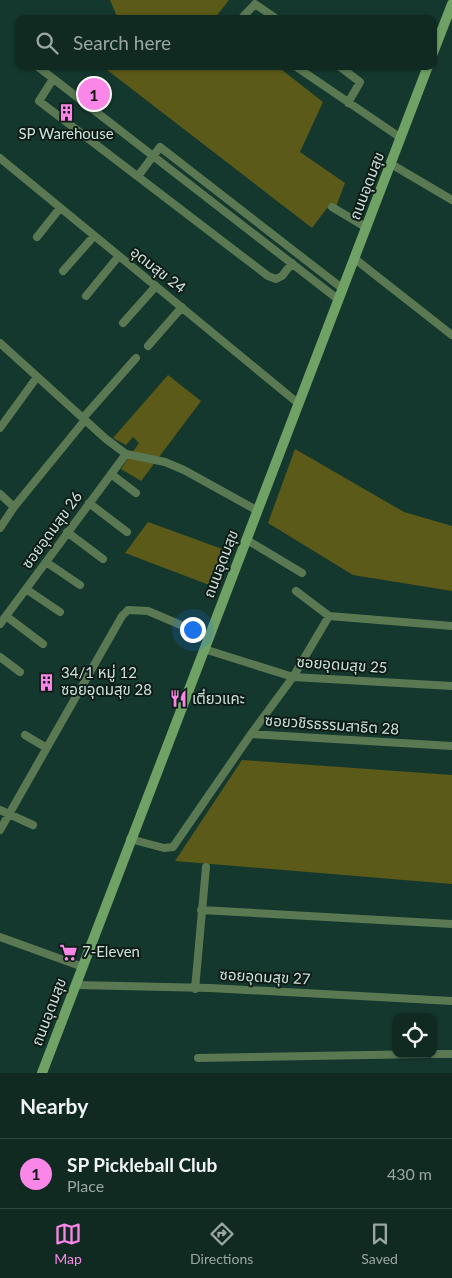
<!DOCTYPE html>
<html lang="en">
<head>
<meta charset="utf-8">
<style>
	body { margin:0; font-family:Lato,"Noto Sans Thai",sans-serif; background:#19322a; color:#f1f3f6 }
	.controls { position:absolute; right:15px; bottom:15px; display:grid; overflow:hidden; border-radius:10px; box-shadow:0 1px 4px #0004 }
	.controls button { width:45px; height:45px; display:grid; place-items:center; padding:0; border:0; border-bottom:1px solid #304640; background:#102a22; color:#f1f3f6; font:25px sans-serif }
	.you { position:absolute; left:192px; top:629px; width:18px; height:18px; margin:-12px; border:4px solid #fff; border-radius:50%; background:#1a73e8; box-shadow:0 0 0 8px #1a73e833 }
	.badge { display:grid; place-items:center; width:32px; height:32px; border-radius:50%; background:#fa87e7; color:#111; font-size:16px; font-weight:700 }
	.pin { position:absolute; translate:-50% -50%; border:2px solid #fff; box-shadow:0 1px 5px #0006 }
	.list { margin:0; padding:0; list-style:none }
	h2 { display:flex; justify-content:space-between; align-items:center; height:65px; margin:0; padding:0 20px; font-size:21px }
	h2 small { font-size:16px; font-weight:400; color:#9ca7a5 }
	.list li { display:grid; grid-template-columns:32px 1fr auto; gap:15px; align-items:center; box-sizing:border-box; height:70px; padding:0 20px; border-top:1px solid #304640 }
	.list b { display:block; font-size:19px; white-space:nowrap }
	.list p { margin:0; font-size:16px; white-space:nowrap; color:#9ca7a5 }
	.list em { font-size:16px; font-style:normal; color:#9ca7a5 }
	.icon { flex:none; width:28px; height:28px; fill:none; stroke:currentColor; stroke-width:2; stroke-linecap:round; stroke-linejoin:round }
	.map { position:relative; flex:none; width:452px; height:1073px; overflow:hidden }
	.search { position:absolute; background:#102a22; box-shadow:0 1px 4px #0004; left:15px; right:15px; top:15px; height:55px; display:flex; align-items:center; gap:12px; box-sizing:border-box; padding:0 18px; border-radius:10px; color:#9ca7a5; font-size:19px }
	.sheet { height:135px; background:#102a22 }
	nav { display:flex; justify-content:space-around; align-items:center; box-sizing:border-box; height:70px; border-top:1px solid #304640; background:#102a22; font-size:14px; color:#9ca7a5 }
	nav a { display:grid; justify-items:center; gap:2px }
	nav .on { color:#fa87e7 }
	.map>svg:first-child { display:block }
</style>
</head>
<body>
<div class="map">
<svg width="452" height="1073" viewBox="0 0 452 1073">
	<rect width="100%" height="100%" fill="#15382e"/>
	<path fill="#5c5a18" d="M110 0H229L214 19H118Z
		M102 66H277L323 102 300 152 345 183 334 212 327 208 312 228Z
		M168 375 201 401 141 481 121 469 139 443 133 437 126 445 113 438Z
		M295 449 404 512 452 526V591L353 575 268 523Z
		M148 522 225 550 212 586 125 553Z
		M242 760 452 775V884L175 861Z"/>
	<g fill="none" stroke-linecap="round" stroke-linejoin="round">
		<path stroke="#5a7953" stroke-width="8" d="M241 19 255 4 277 19
			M37 66 339 300
			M295 66 401 138
			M339 66 360 82 348 103
			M53 79 39 101 268 276 276 279 282 276 292 263
			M0 158 299 404
			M391 164 452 200
			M138 176 160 147 343 289
			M332 207 367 228
			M37 237 60 208
			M355 259 452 335
			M63 271 94 236
			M86 296 118 257
			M123 323 156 286
			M0 343 106 439 126 454 165 462 184 470 258 511
			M148 346 182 307
			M83 418 136 358
			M0 428 37 377
			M111 474 136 493
			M0 494 14 507
			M89 503 127 532
			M0 528 14 507 85 420
			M67 532 103 559
			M247 540 302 573
			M46 562 80 585
			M26 589 60 612
			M296 591 329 616
			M6 616 43 644
			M0 624 126 454
			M452 626 329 616 293 677 251 734 452 746
			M204 649 293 677 452 686
			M0 657 20 672
			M25 735 45 747
			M0 810 33 825
			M0 830 122 616 128 610 148 611 209 637
			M130 839 164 848 173 847 251 734
			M201 910 452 924
			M0 937 83 967
			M76 985 210 988 452 1001
			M195 989 206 867
			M433 1054H452
			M198 1058 425 1054"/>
		<path stroke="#6fa264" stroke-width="10" d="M433 53 452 4
			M42 1073 428 66"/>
	</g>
	<defs>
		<symbol id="building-bare" viewBox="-9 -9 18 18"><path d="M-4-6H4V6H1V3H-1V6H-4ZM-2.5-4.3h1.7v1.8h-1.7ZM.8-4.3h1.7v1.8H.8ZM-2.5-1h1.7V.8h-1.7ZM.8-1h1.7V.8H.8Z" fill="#fa87e7" stroke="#0d1c17" stroke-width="2.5" paint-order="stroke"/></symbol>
		<symbol id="restaurant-bare" viewBox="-9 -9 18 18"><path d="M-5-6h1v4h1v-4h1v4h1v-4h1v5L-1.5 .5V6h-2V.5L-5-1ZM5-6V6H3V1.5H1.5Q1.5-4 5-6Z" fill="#fa87e7" stroke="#0d1c17" stroke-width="2.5" paint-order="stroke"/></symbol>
		<symbol id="supermarket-bare" viewBox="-9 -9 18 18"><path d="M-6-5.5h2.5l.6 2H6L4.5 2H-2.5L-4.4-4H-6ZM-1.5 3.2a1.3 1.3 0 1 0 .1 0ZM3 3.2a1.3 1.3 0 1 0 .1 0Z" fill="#fa87e7" stroke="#0d1c17" stroke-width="2.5" paint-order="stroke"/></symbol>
	</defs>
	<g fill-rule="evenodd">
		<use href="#building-bare" x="54" y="100" width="25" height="25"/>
		<use href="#building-bare" x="34" y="670" width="25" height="25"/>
		<use href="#restaurant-bare" x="166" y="686" width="25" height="25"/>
		<use href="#supermarket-bare" x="56" y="940" width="25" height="25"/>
	</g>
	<g text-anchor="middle" stroke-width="4" stroke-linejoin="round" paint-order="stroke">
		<g font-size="15" fill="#cde0d9" stroke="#0d1c17" text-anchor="start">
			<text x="66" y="139" text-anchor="middle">SP Warehouse</text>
			<text x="61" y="678">34/1 หมู่ 12<tspan x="61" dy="17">ซอยอุดมสุข 28</tspan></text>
			<text x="192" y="704">เตี๋ยวแคะ</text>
			<text x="82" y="957">7-Eleven</text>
		</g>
		<g font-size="15" fill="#cde0d9" stroke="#0d1c17">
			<text transform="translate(367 186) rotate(-69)" y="5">ถนนอุดมสุข</text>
			<text transform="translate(158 270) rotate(38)" y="5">อุดมสุข 24</text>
			<text transform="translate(52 530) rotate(-54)" y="5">ซอยอุดมสุข 26</text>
			<text transform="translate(221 564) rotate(-69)" y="5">ถนนอุดมสุข</text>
			<text transform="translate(342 665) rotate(4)" y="5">ซอยอุดมสุข 25</text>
			<text transform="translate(332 725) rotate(4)" y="5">ซอยวชิรธรรมสาธิต 28</text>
			<text transform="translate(265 977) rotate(3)" y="5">ซอยอุดมสุข 27</text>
			<text transform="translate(49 1012) rotate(-69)" y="5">ถนนอุดมสุข</text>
		</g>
	</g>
</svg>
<div class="controls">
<button><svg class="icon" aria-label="locate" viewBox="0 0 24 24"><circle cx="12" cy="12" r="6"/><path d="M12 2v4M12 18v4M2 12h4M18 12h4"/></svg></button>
</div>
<div class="you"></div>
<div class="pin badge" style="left:94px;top:94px">1</div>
<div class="search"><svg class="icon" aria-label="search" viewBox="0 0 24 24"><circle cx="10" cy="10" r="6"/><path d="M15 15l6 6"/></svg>Search here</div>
</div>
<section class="sheet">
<h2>Nearby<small></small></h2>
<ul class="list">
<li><span class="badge">1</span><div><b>SP Pickleball Club</b><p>Place</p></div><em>430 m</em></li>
</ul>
</section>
<nav>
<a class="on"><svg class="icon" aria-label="map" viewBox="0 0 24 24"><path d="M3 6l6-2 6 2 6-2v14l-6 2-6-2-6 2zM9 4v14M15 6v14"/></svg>Map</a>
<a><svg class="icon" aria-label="directions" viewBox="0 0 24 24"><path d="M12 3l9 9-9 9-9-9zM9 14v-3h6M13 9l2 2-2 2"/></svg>Directions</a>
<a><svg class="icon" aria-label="saved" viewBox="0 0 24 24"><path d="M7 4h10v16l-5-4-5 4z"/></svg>Saved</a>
</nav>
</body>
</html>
